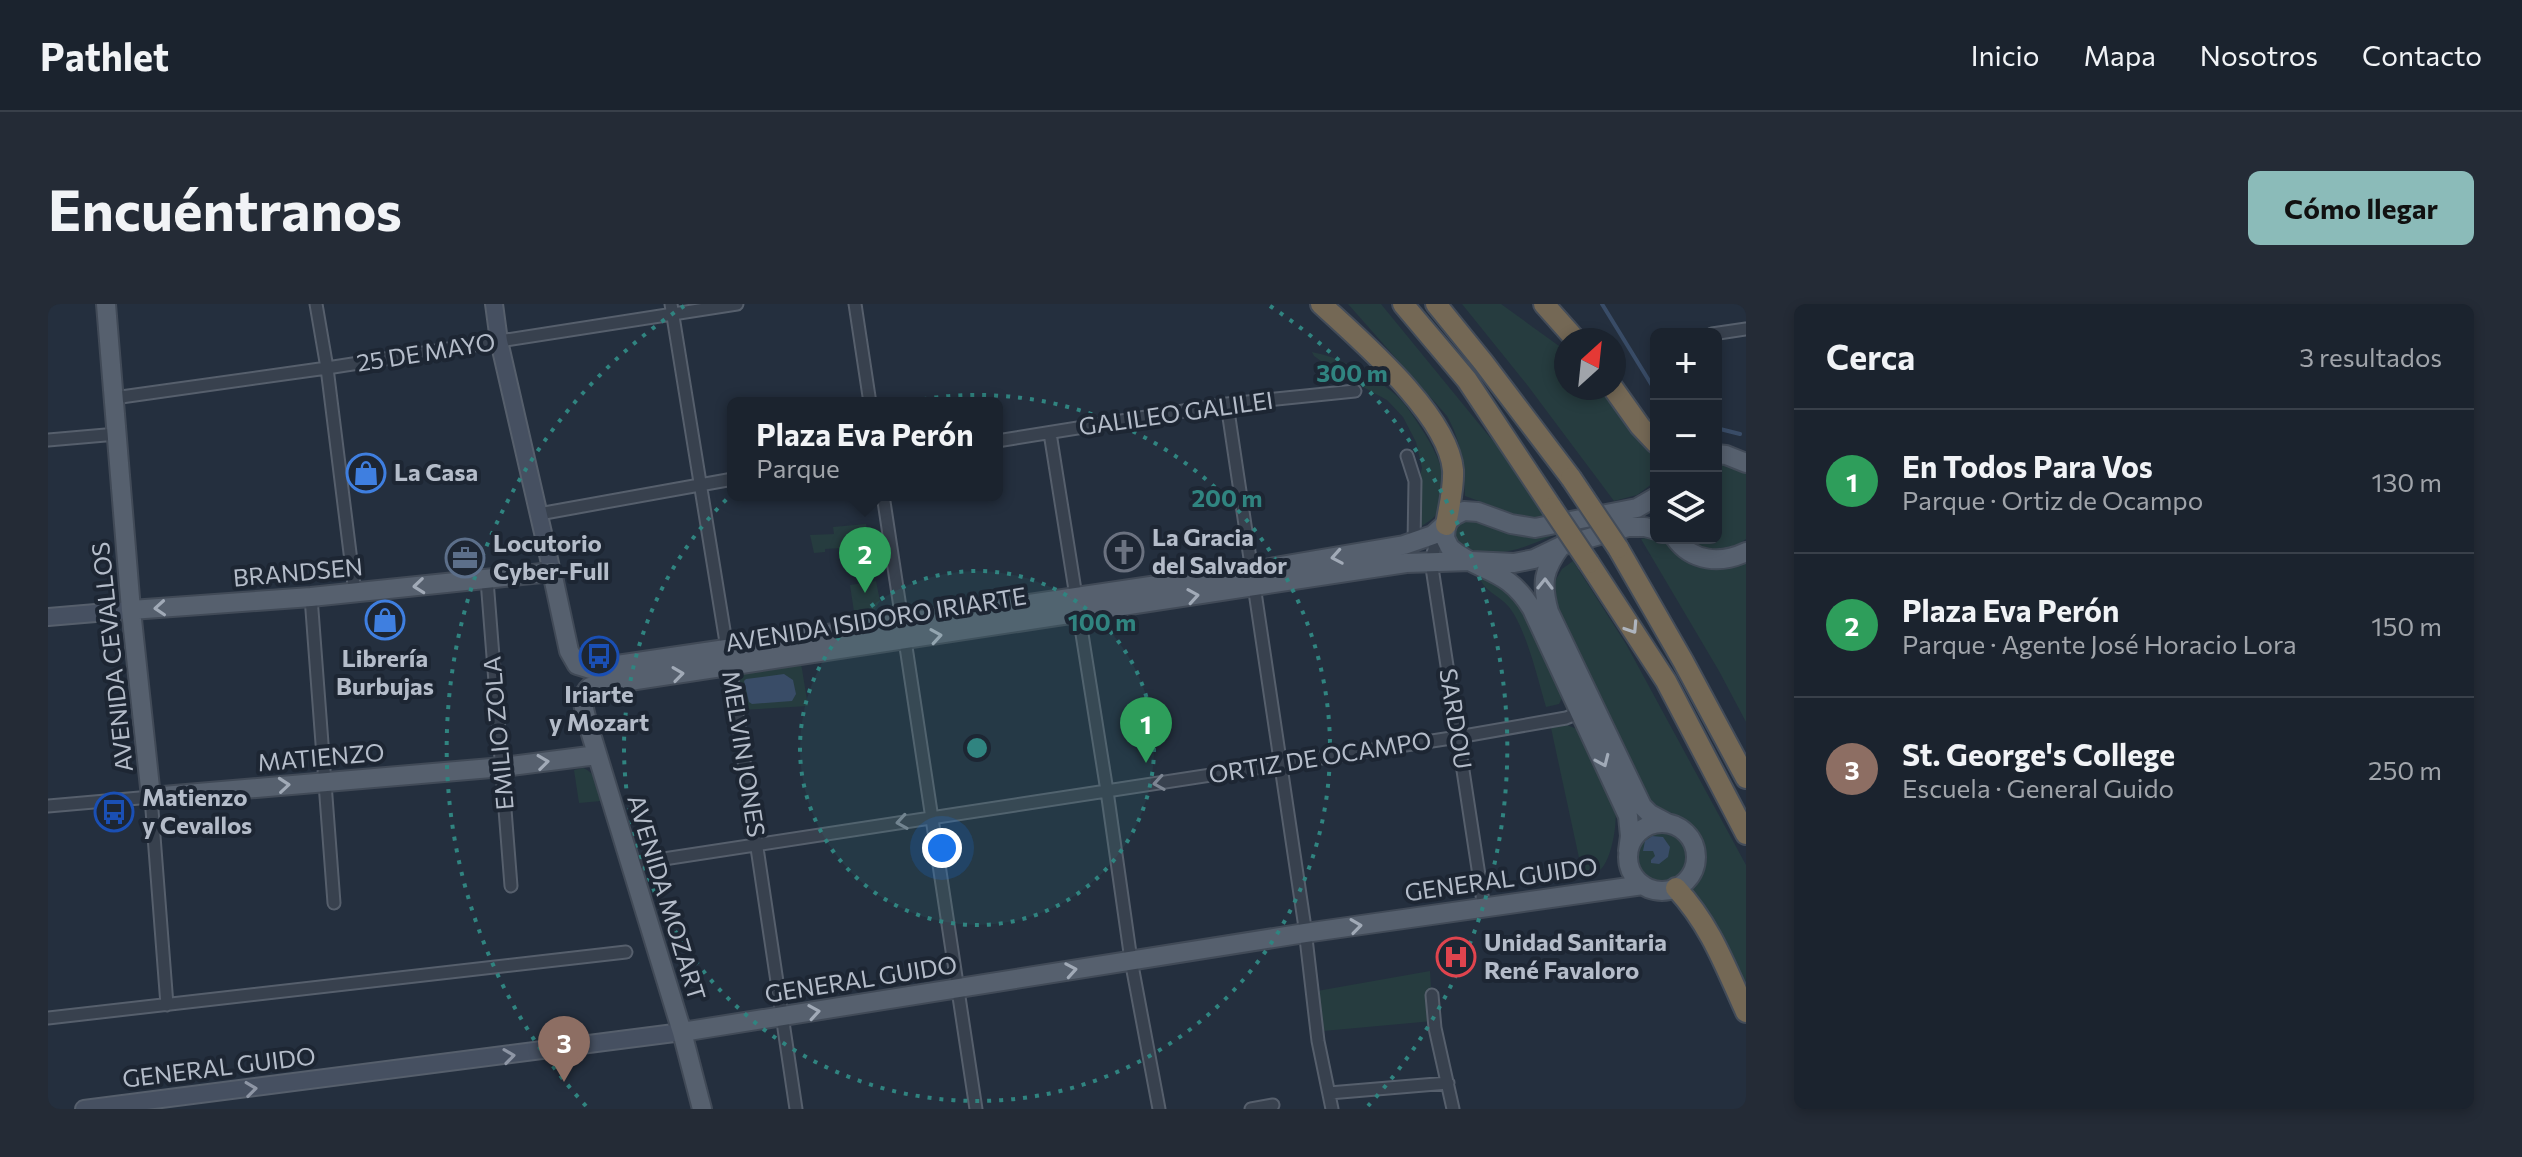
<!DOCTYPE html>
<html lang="es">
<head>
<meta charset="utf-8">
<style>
	body { margin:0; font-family:Commissioner,sans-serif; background:#242b36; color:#f1f3f6 }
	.controls { position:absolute; right:24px; top:24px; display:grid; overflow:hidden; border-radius:12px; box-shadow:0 4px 12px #0003 }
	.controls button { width:72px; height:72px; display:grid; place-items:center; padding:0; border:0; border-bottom:2px solid #39404a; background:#1b232e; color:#f1f3f6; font:40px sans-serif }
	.compass { position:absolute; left:1506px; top:24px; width:72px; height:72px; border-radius:50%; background:#1b232e; box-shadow:0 4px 12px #0003; rotate:27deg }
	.you { position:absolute; left:894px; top:544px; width:28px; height:28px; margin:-20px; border:6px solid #fff; border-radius:50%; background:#1a73e8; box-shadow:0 0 0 12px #1a73e833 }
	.badge { display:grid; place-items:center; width:52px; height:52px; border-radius:50%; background:#8bbbb9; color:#fff; font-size:26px; font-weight:700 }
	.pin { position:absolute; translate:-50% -66px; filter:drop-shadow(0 2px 4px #0008) }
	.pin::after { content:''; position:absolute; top:42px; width:28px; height:24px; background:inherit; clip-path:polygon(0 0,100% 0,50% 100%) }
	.popup { position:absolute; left:679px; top:93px; width:276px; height:104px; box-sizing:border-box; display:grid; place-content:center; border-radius:12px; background:#1b232e; filter:drop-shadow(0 2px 6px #0005); font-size:26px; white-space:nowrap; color:#a0a4aa }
	.popup b { font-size:30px; color:#f1f3f6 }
	.popup::after { content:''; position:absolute; left:50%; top:100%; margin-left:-16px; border:16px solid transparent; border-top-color:#1b232e }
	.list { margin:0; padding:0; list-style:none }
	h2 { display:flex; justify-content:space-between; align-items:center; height:104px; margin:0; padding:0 32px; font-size:34px }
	h2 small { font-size:26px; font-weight:400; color:#a0a4aa }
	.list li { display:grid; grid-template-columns:52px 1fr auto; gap:24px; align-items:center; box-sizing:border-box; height:144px; padding:0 32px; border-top:2px solid #39404a }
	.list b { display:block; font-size:30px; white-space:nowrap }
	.list p { margin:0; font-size:26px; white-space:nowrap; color:#a0a4aa }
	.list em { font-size:26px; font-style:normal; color:#a0a4aa }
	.icon { flex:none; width:44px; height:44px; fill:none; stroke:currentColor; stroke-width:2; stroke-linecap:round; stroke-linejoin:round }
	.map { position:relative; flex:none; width:1698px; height:805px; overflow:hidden; border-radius:12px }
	header { display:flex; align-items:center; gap:48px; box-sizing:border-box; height:112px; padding:0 40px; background:#1b232e; border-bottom:2px solid #39404a }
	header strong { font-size:38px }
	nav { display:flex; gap:44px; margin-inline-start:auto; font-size:28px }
	.intro { display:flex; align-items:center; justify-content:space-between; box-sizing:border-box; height:192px; padding:0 48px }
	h1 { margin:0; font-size:56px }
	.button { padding:20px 36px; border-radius:12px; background:#8bbbb9; color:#111; font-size:28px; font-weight:700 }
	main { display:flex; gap:48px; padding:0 48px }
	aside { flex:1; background:#1b232e; border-radius:12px; box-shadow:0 4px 12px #0003 }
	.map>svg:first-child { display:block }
</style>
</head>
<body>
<header>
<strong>Pathlet</strong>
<nav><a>Inicio</a><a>Mapa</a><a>Nosotros</a><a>Contacto</a></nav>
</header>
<div class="intro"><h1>Encuéntranos</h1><a class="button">Cómo llegar</a></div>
<main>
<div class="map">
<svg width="1698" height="805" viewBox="0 0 1698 805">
	<rect width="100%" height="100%" fill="#242f3e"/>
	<path fill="#263c3f" d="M1300 0H1333L1463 159 1500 218 1485 217 1417 192C1416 162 1414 139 1399 112Z
		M1414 0H1453L1518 47V84H1556L1608 145V177L1589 191 1566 197 1480 82Z
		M1264 48C1293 54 1318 67 1342 86 1356 97 1364 110 1373 124 1389 148 1411 190 1384 215 1379 219 1373 222 1368 226L1370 180 1374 164 1368 138 1355 113 1339 96 1291 70 1266 52Z
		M1668 159 1683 161 1698 170V235C1679 249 1657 249 1639 234H1668Z
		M1418 214 1465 230 1518 226C1482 240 1444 264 1406 236 1404 223 1407 221 1418 214Z
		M818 220 828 266 822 267 820 255 809 257V268L801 269 794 244 777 245V248L766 249 762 231 786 230 785 223Z
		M1597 234C1639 237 1651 281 1698 257V418L1671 367 1593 235Z
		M1525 257 1578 340 1698 561V699L1644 589 1642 581C1646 576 1650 571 1652 565 1657 548 1650 523 1634 514 1620 506 1607 504 1596 492L1511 312 1504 282 1514 265Z
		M1431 272 1449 280 1473 305 1482 318 1515 392 1511 400 1498 403C1490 376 1478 324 1461 303 1450 290 1436 288 1431 272Z
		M828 277 832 297 827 305 806 308 802 281Z
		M753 359 760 402 693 406 688 375 690 370 697 365Z
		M1519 421 1529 425 1532 429 1567 503C1570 516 1564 558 1551 567 1544 571 1533 572 1525 574L1524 566 1533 563 1503 424Z
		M535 464C549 469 550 484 553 497L531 499 526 466Z
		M1586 551a29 29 0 1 1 58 0a29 29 0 1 1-58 0Z
		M1382 667 1385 717 1275 727 1269 687Z"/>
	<path fill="#394c67" d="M736 370 745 376 748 390 744 397 704 400 701 398 696 377 698 375Z
		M1604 532 1615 533 1622 543 1620 553 1611 560 1603 559V556L1607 552 1605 547H1595L1597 537Z"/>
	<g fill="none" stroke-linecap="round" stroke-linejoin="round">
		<path stroke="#394c67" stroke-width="4" d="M1554 0 1608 88
			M1668 124 1692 130"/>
		<defs>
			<path id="street" d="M268 0 279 64 307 289
				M623 0 682 363 748 805
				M807 0 822 99
				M1664 30 1698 25
				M66 94 279 64 689 0
				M1179 100 1256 617 1270 737 1284 805
				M1002 129 1059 487 1083 656 1111 805
				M0 136 69 130
				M949 137 1179 100 1307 87
				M1359 152 1367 177 1366 240
				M835 191 928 805
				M491 210 685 175
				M1391 227 1383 257 1436 604
				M439 276 463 582
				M263 293 286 599
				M0 502 103 493 119 701
				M583 560 1410 433 1518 414 1533 408
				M1384 691 1387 724 1405 805
				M0 714 578 648
				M1281 789 1400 779
				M1203 805 1225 801"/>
			<path id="secondary" d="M446 0 451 37 504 268
				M0 313 83 306
				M36 805 634 728"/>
			<path id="primary" d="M58 0 83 306 103 493 455 463 549 451
				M1668 150 1678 151 1698 159
				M1398 221 1397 234 1402 244C1433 270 1459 263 1484 305L1580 512 1582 532 1580 547
				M1627 234C1644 258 1673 260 1698 248
				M1513 242C1495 266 1493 279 1501 308L1594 502 1602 510 1619 519
				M83 306 263 293 504 268 521 347 529 361 542 365 1204 267 1356 241 1385 231 1406 212 1416 207 1430 208 1463 220 1487 224 1589 204 1608 193
				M1580 553a34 34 0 1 1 68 0a34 34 0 1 1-68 0Z
				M634 728 1257 629 1595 581
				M654 805 634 728 539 417C536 404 531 393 542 383L1358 259 1424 257 1466 259 1486 255 1513 242 1580 223H1597L1608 226"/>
			<path id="highway" d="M1273 0C1313 37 1400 111 1405 166 1406 184 1401 203 1398 221
				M1355 0 1419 76 1504 204
				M1388 0 1435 58 1523 174
				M1496 0 1528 36
				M1565 84 1592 122 1608 139
				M1570 244 1635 357 1698 474
				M1541 259 1618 377 1698 530
				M1628 584C1663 622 1677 662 1698 708"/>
		</defs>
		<use href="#street" stroke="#565f6c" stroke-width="15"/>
		<use href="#secondary" stroke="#565f6c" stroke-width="20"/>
		<use href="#primary" stroke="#414a57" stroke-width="22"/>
		<use href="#highway" stroke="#434c59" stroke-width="24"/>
		<use href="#street" stroke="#38414e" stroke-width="11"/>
		<use href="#secondary" stroke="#465061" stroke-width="16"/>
		<use href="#primary" stroke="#56606e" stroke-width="18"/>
		<use href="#highway" stroke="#746855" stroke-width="20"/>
		<defs>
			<path id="highway-bridge" d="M1523 174 1570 244
				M1504 204 1541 259"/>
		</defs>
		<use href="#highway-bridge" stroke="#434c59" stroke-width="24" stroke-linecap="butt"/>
		<use href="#highway-bridge" stroke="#746855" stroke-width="20"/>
	</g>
	<defs><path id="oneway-chevron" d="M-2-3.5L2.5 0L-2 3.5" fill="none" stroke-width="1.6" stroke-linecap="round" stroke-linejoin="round" transform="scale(2)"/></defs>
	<g stroke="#a1aab7">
		<use href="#oneway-chevron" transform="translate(1289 253) rotate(170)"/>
		<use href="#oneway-chevron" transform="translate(1497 280) rotate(-89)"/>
		<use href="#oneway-chevron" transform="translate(371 282) rotate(174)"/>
		<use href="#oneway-chevron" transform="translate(1145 292) rotate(-9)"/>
		<use href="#oneway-chevron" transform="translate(112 304) rotate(176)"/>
		<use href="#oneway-chevron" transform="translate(888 332) rotate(-9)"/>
		<use href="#oneway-chevron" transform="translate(630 370) rotate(-8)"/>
		<use href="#oneway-chevron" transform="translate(1555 457) rotate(66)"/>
		<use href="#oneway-chevron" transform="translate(495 458) rotate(-7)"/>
		<use href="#oneway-chevron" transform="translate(236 481) rotate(-5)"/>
		<use href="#oneway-chevron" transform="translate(1308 622) rotate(-8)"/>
		<use href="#oneway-chevron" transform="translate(1023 666) rotate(-10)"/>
		<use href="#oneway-chevron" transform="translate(766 708) rotate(-9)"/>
	</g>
	<use stroke="#aeb4bd" href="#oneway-chevron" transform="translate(1584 324) rotate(57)"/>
	<g stroke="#7c8592">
		<use href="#oneway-chevron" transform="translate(1111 479) rotate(171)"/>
		<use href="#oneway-chevron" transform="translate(854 518) rotate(171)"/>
	</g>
	<g stroke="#8e96a5">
		<use href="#oneway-chevron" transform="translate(461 752) rotate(-8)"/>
		<use href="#oneway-chevron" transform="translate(203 785) rotate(-7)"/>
	</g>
	<circle cx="929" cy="444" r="177" fill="#308480" fill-opacity=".12"/>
	<g fill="none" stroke="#308480" stroke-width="4" stroke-dasharray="4 8">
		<circle cx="929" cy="444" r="177"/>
		<circle cx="929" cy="444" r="353"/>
		<path d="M538 802A530 530 0 0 1 636 2M1222 2A530 530 0 0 1 1320 802"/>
	</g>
	<defs>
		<symbol id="shop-ring" viewBox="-11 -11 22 22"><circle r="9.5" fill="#1d2633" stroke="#3f7fe0" stroke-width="1.5"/><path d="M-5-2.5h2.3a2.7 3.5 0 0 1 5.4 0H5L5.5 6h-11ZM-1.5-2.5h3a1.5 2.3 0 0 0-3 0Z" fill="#3f7fe0"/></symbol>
		<symbol id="church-ring" viewBox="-11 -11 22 22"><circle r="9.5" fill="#1d2633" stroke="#6b7280" stroke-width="1.5"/><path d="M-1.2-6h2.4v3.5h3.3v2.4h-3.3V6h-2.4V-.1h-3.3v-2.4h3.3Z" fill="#6b7280"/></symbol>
		<symbol id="office-ring" viewBox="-11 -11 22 22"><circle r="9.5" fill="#1d2633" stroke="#5c6f8a" stroke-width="1.5"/><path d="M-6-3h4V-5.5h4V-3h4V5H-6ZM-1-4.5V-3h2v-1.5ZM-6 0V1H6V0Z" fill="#5c6f8a"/></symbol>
		<symbol id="bus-ring" viewBox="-11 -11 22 22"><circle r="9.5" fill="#1d2633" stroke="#1a4fb4" stroke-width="1.5"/><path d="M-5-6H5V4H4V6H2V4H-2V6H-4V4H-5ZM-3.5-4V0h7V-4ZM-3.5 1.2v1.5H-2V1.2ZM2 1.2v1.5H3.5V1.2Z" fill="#1a4fb4"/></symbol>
		<symbol id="hospital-ring" viewBox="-11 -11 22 22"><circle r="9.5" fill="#1d2633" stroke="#e0444e" stroke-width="1.5"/><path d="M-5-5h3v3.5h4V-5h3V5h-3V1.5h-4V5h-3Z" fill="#e0444e"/></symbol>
	</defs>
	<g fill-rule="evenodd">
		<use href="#shop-ring" x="296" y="147" width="44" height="44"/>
		<use href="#church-ring" x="1054" y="226" width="44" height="44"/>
		<use href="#office-ring" x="395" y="232" width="44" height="44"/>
		<use href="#shop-ring" x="315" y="294" width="44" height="44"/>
		<use href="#bus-ring" x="529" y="330" width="44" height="44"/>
		<use href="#bus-ring" x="44" y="486" width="44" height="44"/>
		<use href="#hospital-ring" x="1386" y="631" width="44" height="44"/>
	</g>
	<g text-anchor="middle" stroke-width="8" stroke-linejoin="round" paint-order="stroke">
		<g font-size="24" fill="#b4bcc9" stroke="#1d2633">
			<text transform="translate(378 49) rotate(-9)" y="8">25 DE MAYO</text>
			<text transform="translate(1128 110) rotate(-8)" y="8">GALILEO GALILEI</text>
			<text transform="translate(250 269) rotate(-5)" y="8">BRANDSEN</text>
			<text transform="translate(828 316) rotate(-9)" y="8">AVENIDA ISIDORO IRIARTE</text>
			<text transform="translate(65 353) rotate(-96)" y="8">AVENIDA CEVALLOS</text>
			<text transform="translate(1407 415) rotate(81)" y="8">SARDOU</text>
			<text transform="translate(451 429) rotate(-95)" y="8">EMILIO ZOLA</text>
			<text transform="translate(695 450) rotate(81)" y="8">MELVIN JONES</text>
			<text transform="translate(273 454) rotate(-5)" y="8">MATIENZO</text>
			<text transform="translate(1272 454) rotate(-9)" y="8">ORTIZ DE OCAMPO</text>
			<text transform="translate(1453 576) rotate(-8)" y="8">GENERAL GUIDO</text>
			<text transform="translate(618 594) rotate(73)" y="8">AVENIDA MOZART</text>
			<text transform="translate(813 676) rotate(-9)" y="8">GENERAL GUIDO</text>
			<text transform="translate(171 764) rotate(-7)" y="8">GENERAL GUIDO</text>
		</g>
		<g font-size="24" font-weight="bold" fill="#b4bcc9" stroke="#1d2633" text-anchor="start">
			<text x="346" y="177">La Casa</text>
			<text x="1104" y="242">La Gracia<tspan x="1104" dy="28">del Salvador</tspan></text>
			<text x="445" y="248">Locutorio<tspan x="445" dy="28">Cyber-Full</tspan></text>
			<text x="337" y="363" text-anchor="middle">Librería<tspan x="337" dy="28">Burbujas</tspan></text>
			<text x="551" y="399" text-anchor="middle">Iriarte<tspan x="551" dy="28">y Mozart</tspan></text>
			<text x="94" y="502">Matienzo<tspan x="94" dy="28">y Cevallos</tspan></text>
			<text x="1436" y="647">Unidad Sanitaria<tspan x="1436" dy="28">René Favaloro</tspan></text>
		</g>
	</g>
	<circle cx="929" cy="444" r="12" fill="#308480" stroke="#1d2633" stroke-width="4"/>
	<g font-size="24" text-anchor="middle" font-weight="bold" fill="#308480" stroke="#1d2633" stroke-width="8" stroke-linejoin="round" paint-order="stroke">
		<text x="1304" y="78">300 m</text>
		<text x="1179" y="203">200 m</text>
		<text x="1054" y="327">100 m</text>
	</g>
</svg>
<div class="controls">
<button>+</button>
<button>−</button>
<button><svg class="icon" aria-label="layers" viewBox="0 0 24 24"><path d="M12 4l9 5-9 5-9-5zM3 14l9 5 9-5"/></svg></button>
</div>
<svg class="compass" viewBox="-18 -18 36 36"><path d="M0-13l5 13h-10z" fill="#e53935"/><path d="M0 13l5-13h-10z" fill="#a0a4aa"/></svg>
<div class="you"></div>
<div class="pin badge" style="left:1098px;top:459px;background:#2e9e5b">1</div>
<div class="pin badge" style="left:817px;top:289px;background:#2e9e5b">2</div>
<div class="popup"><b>Plaza Eva Perón</b>Parque</div>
<div class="pin badge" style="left:516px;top:778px;background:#8d6e63">3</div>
</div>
<aside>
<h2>Cerca<small>3 resultados</small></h2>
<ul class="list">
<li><span class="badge" style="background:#2e9e5b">1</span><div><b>En Todos Para Vos</b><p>Parque · Ortiz de Ocampo</p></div><em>130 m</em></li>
<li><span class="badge" style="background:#2e9e5b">2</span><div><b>Plaza Eva Perón</b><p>Parque · Agente José Horacio Lora</p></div><em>150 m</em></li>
<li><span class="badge" style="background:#8d6e63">3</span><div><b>St. George's College</b><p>Escuela · General Guido</p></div><em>250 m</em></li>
</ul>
</aside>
</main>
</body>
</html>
